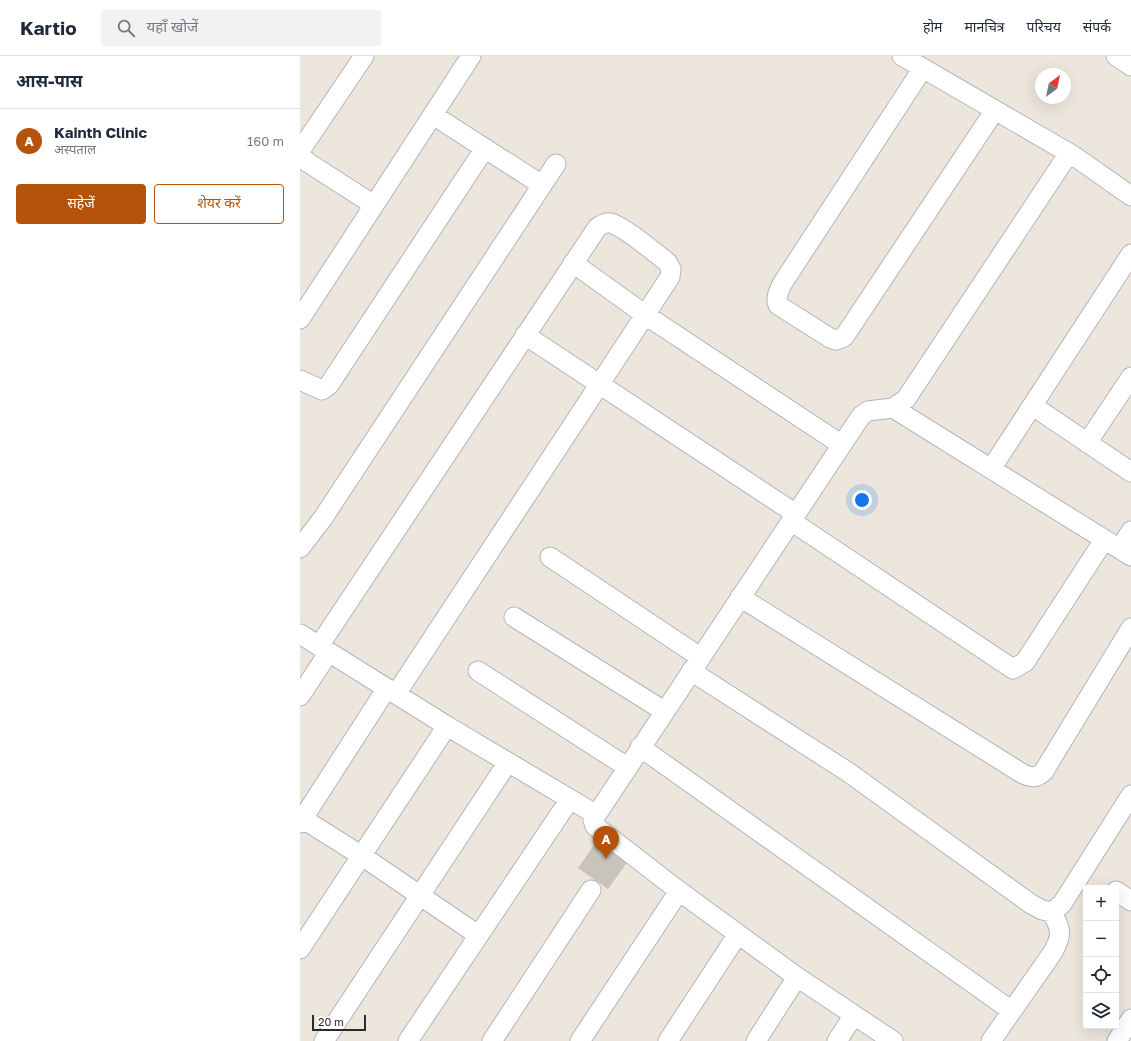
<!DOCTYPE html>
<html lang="hi">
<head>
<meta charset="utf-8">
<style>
	body { margin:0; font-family:"Golos Text","Noto Sans Devanagari",sans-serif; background:#f2f2f3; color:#1f2937 }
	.controls { position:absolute; right:12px; bottom:12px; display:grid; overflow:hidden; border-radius:4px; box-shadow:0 4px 16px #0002 }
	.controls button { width:36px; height:36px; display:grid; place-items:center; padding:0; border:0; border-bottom:1px solid #e0e1e3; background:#fff; color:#1f2937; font:20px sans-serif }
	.compass { position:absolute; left:735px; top:12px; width:36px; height:36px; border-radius:50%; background:#fff; box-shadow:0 4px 16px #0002; rotate:33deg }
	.scale { position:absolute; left:12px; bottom:10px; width:54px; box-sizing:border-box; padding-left:4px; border:2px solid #2b2b2b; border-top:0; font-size:11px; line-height:14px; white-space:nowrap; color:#2b2b2b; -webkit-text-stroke:3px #fff; paint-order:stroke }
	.you { position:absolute; left:562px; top:444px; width:14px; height:14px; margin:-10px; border:3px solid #fff; border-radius:50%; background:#1a73e8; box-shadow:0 0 0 6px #1a73e833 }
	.badge { display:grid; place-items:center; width:26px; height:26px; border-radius:50%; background:#b45309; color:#fff; font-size:13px; font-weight:700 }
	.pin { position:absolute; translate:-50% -33px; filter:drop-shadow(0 1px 2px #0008) }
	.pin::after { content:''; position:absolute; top:21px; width:14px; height:12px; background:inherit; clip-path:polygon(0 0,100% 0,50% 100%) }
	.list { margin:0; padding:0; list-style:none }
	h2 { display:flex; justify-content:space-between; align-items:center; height:52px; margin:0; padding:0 16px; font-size:17px }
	h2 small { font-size:13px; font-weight:400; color:#747a83 }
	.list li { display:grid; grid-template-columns:26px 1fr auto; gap:12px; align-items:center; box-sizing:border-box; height:64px; padding:0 16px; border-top:1px solid #e0e1e3 }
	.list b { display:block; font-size:15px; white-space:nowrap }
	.list p { margin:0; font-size:13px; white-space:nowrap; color:#747a83 }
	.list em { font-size:13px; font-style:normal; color:#747a83 }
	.actions { display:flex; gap:8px; padding:12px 16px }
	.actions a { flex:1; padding:9px 0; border:1px solid #b45309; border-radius:4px; text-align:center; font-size:14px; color:#b45309 }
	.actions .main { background:#b45309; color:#fff }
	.icon { flex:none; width:22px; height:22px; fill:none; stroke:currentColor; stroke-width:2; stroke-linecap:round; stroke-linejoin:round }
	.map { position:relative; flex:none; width:831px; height:985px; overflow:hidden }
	header { display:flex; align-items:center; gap:24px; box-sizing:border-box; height:56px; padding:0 20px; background:#fff; border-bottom:1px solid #e0e1e3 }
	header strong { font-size:19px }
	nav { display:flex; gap:22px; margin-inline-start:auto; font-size:14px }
	.search { width:280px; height:36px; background:#f2f2f3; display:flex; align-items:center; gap:10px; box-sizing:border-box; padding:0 14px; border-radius:4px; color:#747a83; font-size:15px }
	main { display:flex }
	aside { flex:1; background:#fff }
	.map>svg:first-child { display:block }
</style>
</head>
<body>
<header>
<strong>Kartio</strong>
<div class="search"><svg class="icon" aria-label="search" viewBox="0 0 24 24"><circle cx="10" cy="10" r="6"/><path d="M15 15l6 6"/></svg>यहाँ खोजें</div>
<nav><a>होम</a><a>मानचित्र</a><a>परिचय</a><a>संपर्क</a></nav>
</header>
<main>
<aside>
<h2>आस-पास<small></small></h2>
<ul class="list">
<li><span class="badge">A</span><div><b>Kainth Clinic</b><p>अस्पताल</p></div><em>160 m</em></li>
</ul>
<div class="actions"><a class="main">सहेजें</a><a>शेयर करें</a></div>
</aside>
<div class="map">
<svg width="831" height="985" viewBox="0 0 831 985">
	<rect width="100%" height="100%" fill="#ede6dd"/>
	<path fill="#c9c4bb" d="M301 779 331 801 308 833 278 812Z"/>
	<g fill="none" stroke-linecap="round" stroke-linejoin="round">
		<defs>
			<path id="minor" d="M64 0 2 92 1 99 7 106 74 149
				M602 0 774 100 831 140
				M816 0 831 10
				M623 12 482 228C479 235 475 241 478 249L530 282 536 284 544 281 695 54
				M133 59 242 129
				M273 207 347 260 542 389
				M0 263 171 0
				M225 279 496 458
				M0 324 22 334 29 329 185 92
				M733 350 831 416
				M593 352 831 500
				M787 387 831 321
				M691 413 831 198
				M491 465 713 613 725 606 804 484
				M0 492 23 462 256 108
				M820 493 831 475
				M250 501 400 601
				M440 541 723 718C733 722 737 722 744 715L831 572
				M214 561 364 655
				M0 578 147 670 295 758
				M19 590 297 172C301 169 305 166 311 167 326 172 354 196 367 206L371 213 370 221 96 638
				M178 615 327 711
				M391 615 548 716 731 848 742 854 752 856 762 848 831 739
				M0 640 29 596
				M340 691 712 955
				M0 761 62 800 178 879
				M0 767 87 632
				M816 835 831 845
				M0 893 147 670
				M24 985 208 706
				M108 985 270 743
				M192 985 291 834
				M280 985 379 835
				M368 985 438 878
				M456 985 497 921
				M537 985 554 959
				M593 985 497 921 379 835 295 770 293 764 561 360 568 355 593 352 606 343 769 97
				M691 985 753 896C763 878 761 874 752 856
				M817 985 831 963"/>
		</defs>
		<use href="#minor" stroke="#b1b4bf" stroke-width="21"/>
		<use href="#minor" stroke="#fff" stroke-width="19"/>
	</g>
</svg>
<div class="controls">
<button>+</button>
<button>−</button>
<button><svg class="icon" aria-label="locate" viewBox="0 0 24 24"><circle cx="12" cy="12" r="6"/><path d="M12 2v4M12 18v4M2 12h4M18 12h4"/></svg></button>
<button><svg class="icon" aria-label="layers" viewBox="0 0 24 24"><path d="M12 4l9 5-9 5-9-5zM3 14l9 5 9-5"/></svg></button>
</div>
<svg class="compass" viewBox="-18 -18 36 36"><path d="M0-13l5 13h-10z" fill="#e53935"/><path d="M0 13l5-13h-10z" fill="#747a83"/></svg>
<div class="scale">20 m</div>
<div class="you"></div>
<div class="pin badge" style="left:306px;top:803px">A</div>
</div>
</main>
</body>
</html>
